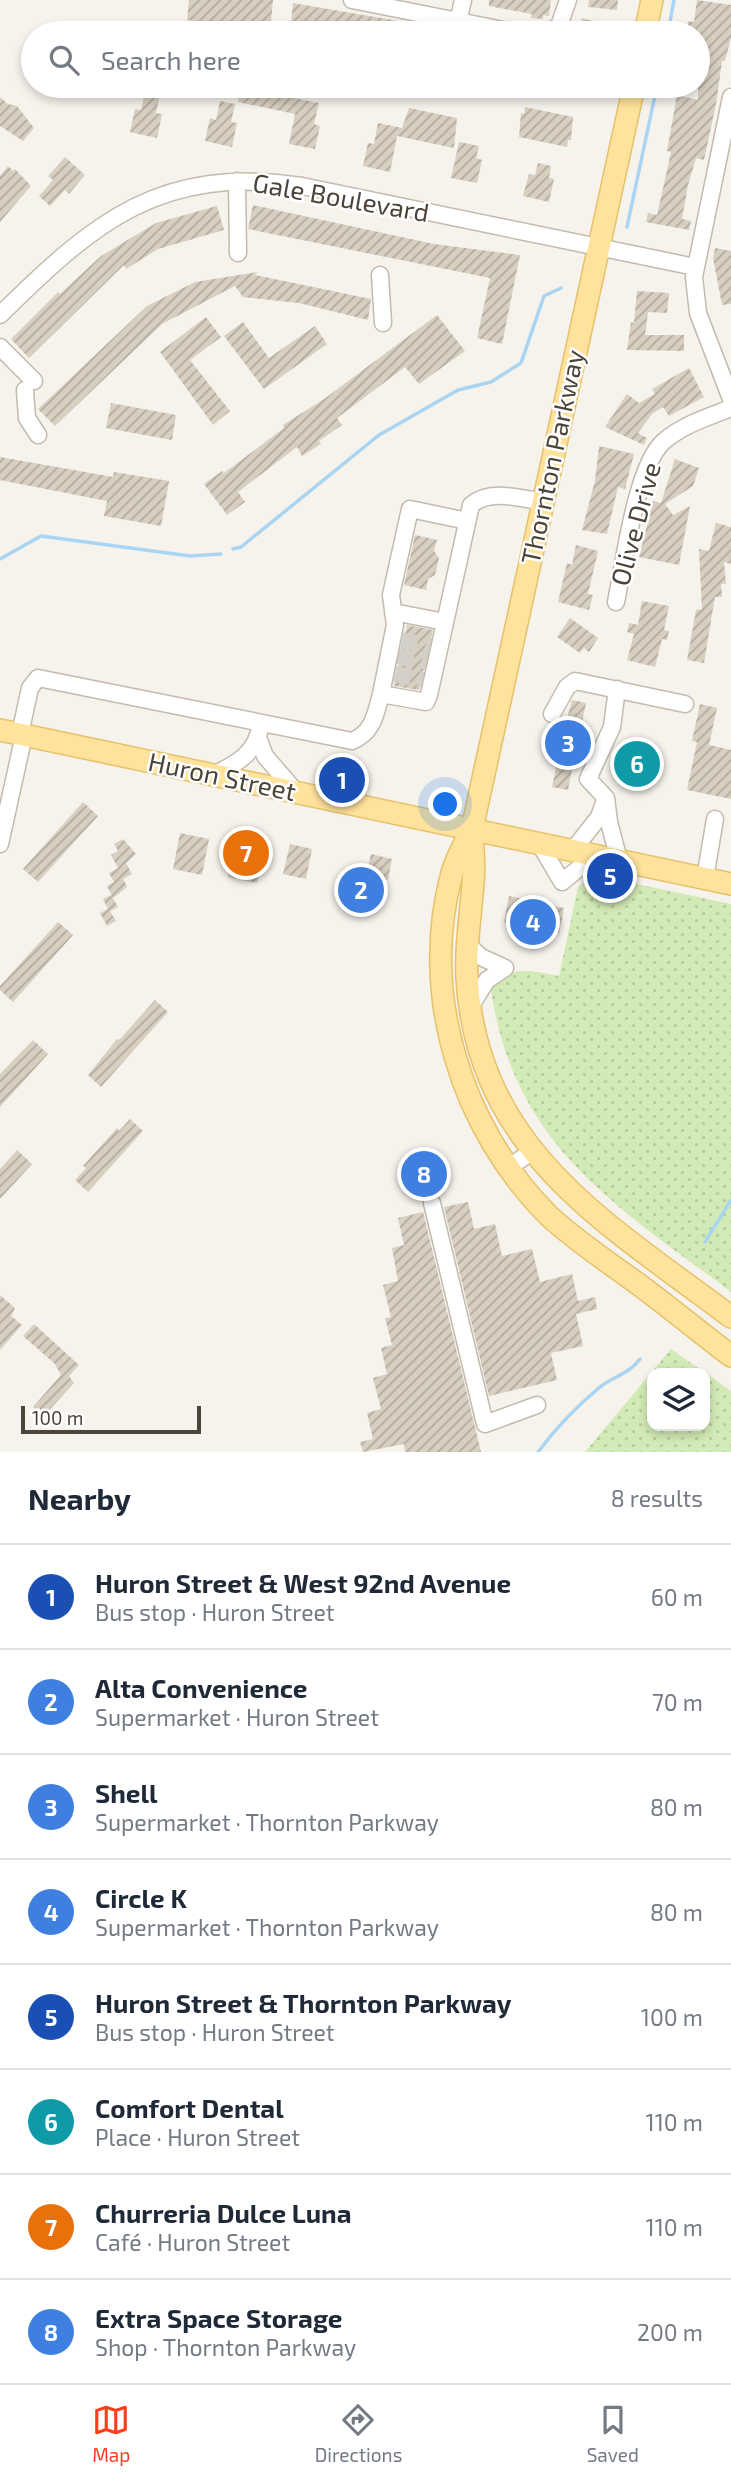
<!DOCTYPE html>
<html lang="en">
<head>
<meta charset="utf-8">
<style>
	body { margin:0; font-family:"Exo 2",sans-serif; background:#f2f2f3; color:#1f2937 }
	.controls { position:absolute; right:21px; bottom:21px; display:grid; overflow:hidden; border-radius:14px; box-shadow:0 4px 10px #0003 }
	.controls button { width:63px; height:63px; display:grid; place-items:center; padding:0; border:0; border-bottom:2px solid #e0e1e3; background:#fff; color:#1f2937; font:35px sans-serif }
	.scale { position:absolute; left:21px; bottom:18px; width:180px; box-sizing:border-box; padding-left:7px; border:4px solid #4b4439; border-top:0; font-size:19px; line-height:24px; white-space:nowrap; color:#4b4439; -webkit-text-stroke:5px #fff; paint-order:stroke }
	.you { position:absolute; left:446px; top:805px; width:24px; height:24px; margin:-18px; border:5px solid #fff; border-radius:50%; background:#1a73e8; box-shadow:0 0 0 10px #1a73e833 }
	.badge { display:grid; place-items:center; width:46px; height:46px; border-radius:50%; background:#fc3f1d; color:#fff; font-size:23px; font-weight:700 }
	.pin { position:absolute; translate:-50% -50%; border:4px solid #fff; box-shadow:0 2px 7px #0006 }
	.list { margin:0; padding:0; list-style:none }
	h2 { display:flex; justify-content:space-between; align-items:center; height:91px; margin:0; padding:0 28px; font-size:30px }
	h2 small { font-size:23px; font-weight:400; color:#747a83 }
	.list li { display:grid; grid-template-columns:46px 1fr auto; gap:21px; align-items:center; box-sizing:border-box; height:105px; padding:0 28px; border-top:2px solid #e0e1e3 }
	.list b { display:block; font-size:26px; white-space:nowrap }
	.list p { margin:0; font-size:23px; white-space:nowrap; color:#747a83 }
	.list em { font-size:23px; font-style:normal; color:#747a83 }
	.icon { flex:none; width:38px; height:38px; fill:none; stroke:currentColor; stroke-width:2; stroke-linecap:round; stroke-linejoin:round }
	.map { position:relative; flex:none; width:731px; height:1452px; overflow:hidden }
	.search { position:absolute; background:#fff; box-shadow:0 4px 10px #0003; left:21px; right:21px; top:21px; height:77px; display:flex; align-items:center; gap:18px; box-sizing:border-box; padding:0 24px; border-radius:38px; color:#747a83; font-size:26px }
	.sheet { height:931px; background:#fff }
	nav { display:flex; justify-content:space-around; align-items:center; box-sizing:border-box; height:98px; border-top:2px solid #e0e1e3; background:#fff; font-size:19px; color:#747a83 }
	nav a { display:grid; justify-items:center; gap:4px }
	nav .on { color:#fc3f1d }
	.map>svg:first-child { display:block }
</style>
</head>
<body>
<div class="map">
<svg width="731" height="1452" viewBox="0 0 731 1452">
	<defs>
		<pattern id="grass-dots" width="8" height="8" patternUnits="userSpaceOnUse" patternTransform="scale(1.75)"><rect width="8" height="8" fill="#d2eab5"/><path d="M2 2h.1M6 6h.1" fill="none" stroke="#b6ca9c" stroke-width="1.8" stroke-linecap="round"/></pattern>
		<pattern id="building-hatch" width="6" height="6" patternUnits="userSpaceOnUse" patternTransform="scale(1.75)"><rect width="6" height="6" fill="#d8cfc1"/><path d="M-1 1l2-2M0 6l6-6M5 7l2-2" fill="none" stroke="#b1aa9e"/></pattern>
	</defs>
	<rect width="100%" height="100%" fill="#f6f3ec"/>
	<path fill="url(#grass-dots)" fill-rule="evenodd" d="M594 875 731 904V1292C616 1205 514 1146 491 990 507 963 533 971 559 976L578 887Z
		M671 1349 731 1391V1452H585ZM705 1373V1426H652V1373Z"/>
	<g fill="none" stroke-linecap="round" stroke-linejoin="round">
		<path stroke="#a9d4f2" stroke-width="3.5" d="M668 33 674 0
			M627 227 657 86
			M233 549 241 547 379 435 458 390 491 382 521 363 544 296 561 288
			M0 559 41 536 190 556 221 554
			M705 1242 731 1200
			M538 1452C556 1428 577 1406 600 1387 614 1376 629 1374 640 1359"/>
	</g>
	<path fill="url(#building-hatch)" d="M189 0H273L270 33H261V26L220 25 187 20Z
		M489 0H551L549 16 543 15V19L531 18 532 14 489 6Z
		M589 0H618L617 10 588 7Z
		M697 0 731 5V38L725 61H722L716 104 704 160 696 158 688 185 682 219 691 221 689 230 646 222 648 213 657 215 671 152 667 151 677 95 698 100V32L687 30 688 21 694 22Z
		M293 3 422 25V33H290Z
		M582 18 627 30 626 33H603L580 27Z
		M241 86H294V98L319 103 314 124 320 126 315 149 289 144 295 114 238 102Z
		M145 92 160 94 156 113 162 114 157 138 130 132 135 109 141 110Z
		M0 97 8 104 17 106 34 128 23 141 0 126Z
		M220 101 235 104 231 122 237 123 232 147 205 141 210 118 216 120Z
		M525 107 573 117 571 140H568L567 147 519 137 521 113 524 114Z
		M409 108 457 118 454 148 397 136 390 172 363 166 368 143 374 144 378 123 402 128Z
		M459 142 479 146 476 158 482 160 477 183 451 178Z
		M65 157 85 175 69 194 65 190 50 206 39 196 53 180 48 176Z
		M538 163 551 166 549 178 554 179 549 202 523 196 529 174 535 175Z
		M8 166 13 171 15 169 31 186 0 222V176Z
		M253 205 434 244 520 255 502 344 477 338 490 278 248 229Z
		M217 206 224 230 158 249 126 269 124 265 29 358 11 339 58 292 60 294 101 256 156 223Z
		M715 248 731 251V304L722 305 713 258Z
		M257 272 255 275 371 299 368 320 299 303 243 297 235 286 162 324 55 426 38 409 147 306 195 282Z
		M637 291 669 293 667 313 648 312 645 335H684V351L627 350 631 322 634 323Z
		M437 315 465 351 419 384 405 367 337 418 342 425 319 441 321 444 302 456 297 447 238 492 245 502 227 515 204 484 222 471 224 473 284 428 283 425 324 399Z
		M206 317 221 337 190 360 230 411 213 425 160 352Z
		M243 322 269 358 315 326 327 344 264 389 224 336Z
		M689 368 704 397 669 416 663 407 652 414 638 433 647 438 644 445 605 427 627 394 639 403 655 394 652 389Z
		M111 403 176 415 172 440 106 428Z
		M599 446 634 454 625 489 618 487 607 534 582 530 595 481Z
		M0 457 113 477 114 472 169 481 161 526 104 516 107 501 0 480Z
		M675 459 699 468 693 486 665 504 673 515 690 506 679 565 639 557 653 501 661 503Z
		M716 523 731 527V564L724 562 726 584H721L722 597H715L704 663 687 660 696 610 702 609 699 549 709 551Z
		M415 535 437 540 434 551 439 558 435 575 428 579 426 590 404 585Z
		M576 545 598 551 588 594 593 595 589 610 558 602 567 563 572 565Z
		M642 601 669 606 664 630 669 631 667 640 662 639 655 667 627 660 634 634 627 632 629 623 638 625Z
		M570 618 598 638 589 652 584 648 580 653 557 637Z
		M407 625 433 630 419 690 394 686Z
		M572 700 586 703 579 737 584 738 581 754 575 753 568 790 552 787 560 749 552 748 556 732 563 733Z
		M700 704 717 708 709 745 731 750V799L687 790 697 742 692 741Z
		M623 748 654 756 651 783 619 775Z
		M83 802 98 816 38 882 23 869Z
		M180 833 209 839 202 875 173 869Z
		M123 839 136 854 126 863 132 874 123 879 127 887 113 898 107 886 114 882 109 873 118 868 111 855 118 851 114 844Z
		M290 844 312 849 306 879 283 874Z
		M233 847 265 853 257 883 228 877Z
		M371 854 392 859 388 880 382 879 377 902 342 895 346 877 365 882Z
		M111 895 118 907 110 911 116 921 107 926 100 913 108 909 103 899Z
		M509 896 564 908 559 933 539 929 538 935 523 932 524 926 504 922Z
		M58 922 73 935 13 1002 0 990V986Z
		M155 1000 168 1012 101 1087 88 1075 117 1039 119 1040Z
		M33 1040 48 1054 0 1107V1074Z
		M130 1119 143 1131 88 1192 75 1180 86 1168 83 1166 117 1128 119 1131Z
		M17 1150 32 1164 0 1199V1169Z
		M432 1163 436 1180 417 1185 413 1168Z
		M468 1202 474 1229 495 1224 502 1256 532 1249 540 1282 572 1274 578 1301 595 1297 597 1309 576 1314 583 1346 551 1353 557 1380 489 1396 444 1207Z
		M423 1212 481 1452H405L404 1444 363 1452 360 1442 373 1439 367 1413 381 1409 373 1378 387 1374 381 1348 392 1345 385 1318 391 1317 383 1285 398 1281 392 1248 404 1245 398 1218Z
		M0 1295 15 1308 11 1316 22 1325 0 1350Z
		M34 1324 79 1365 69 1376 74 1383 43 1417 33 1407 61 1375 55 1364 23 1336Z"/>
	<g fill="none" stroke-linecap="round" stroke-linejoin="round">
		<path stroke="#d4d0c8" stroke-width="16" stroke-dasharray="16 8" stroke-linecap="butt" d="M402 640 436 647
			M398 656 433 663
			M395 674 429 681"/>
		<defs>
			<path id="minor" d="M352 0 518 33
				M458 22 463 0
				M546 33 559 26 568 0
				M731 97 694 277 698 313 731 399
				M237 181 238 253
				M380 275 383 323
				M0 315C95 221 161 165 302 186L695 267
				M0 347 34 381
				M25 390 27 418 38 435
				M467 521 410 509 391 595 395 625 381 694 426 702 429 695 471 505C491 488 521 499 545 502
				M616 602C624 563 636 467 663 442 682 425 708 417 731 408
				M393 612 445 622
				M617 689 612 727 588 779 606 798 609 822 619 860
				M552 714 567 687 575 681 685 704
				M20 734 30 688 38 678 352 741C373 733 376 713 381 694
				M259 740 265 756 296 792
				M213 775C239 763 257 752 261 723
				M539 843 562 882 595 855
				M0 844 24 735
				M573 850 599 817 605 800
				M705 878 715 819
				M467 944 481 957 505 968
				M470 1007 487 980 505 968
				M509 1167 533 1151
				M432 1203 485 1424 537 1405"/>
			<path id="major" d="M645 33 652 0
				M634 86 472 829C465 843 456 858 452 873 419 994 461 1128 549 1216 575 1240 605 1260 634 1281 667 1305 698 1331 731 1356
				M0 730 731 884
				M472 835C473 850 475 867 473 883 471 914 465 946 467 978 477 1151 608 1224 731 1317"/>
		</defs>
		<use href="#minor" stroke="#c2bbae" stroke-width="19"/>
		<use href="#major" stroke="#e6c16a" stroke-width="24"/>
		<use href="#minor" stroke="#fff" stroke-width="16"/>
		<use href="#major" stroke="#ffe39c" stroke-width="21"/>
	</g>
	<g text-anchor="middle" stroke-width="5" stroke-linejoin="round" paint-order="stroke">
		<g font-size="26" fill="#4b4439" stroke="#fff">
			<text transform="translate(341 198) rotate(10)" y="9">Gale Boulevard</text>
			<text transform="translate(553 457) rotate(-78)" y="9">Thornton Parkway</text>
			<text transform="translate(636 524) rotate(-75)" y="9">Olive Drive</text>
			<text transform="translate(222 777) rotate(12)" y="9">Huron Street</text>
		</g>
	</g>
</svg>
<div class="controls">
<button><svg class="icon" aria-label="layers" viewBox="0 0 24 24"><path d="M12 4l9 5-9 5-9-5zM3 14l9 5 9-5"/></svg></button>
</div>
<div class="scale">100 m</div>
<div class="you"></div>
<div class="pin badge" style="left:342px;top:780px;background:#1a4fb4">1</div>
<div class="pin badge" style="left:361px;top:890px;background:#3f7fe0">2</div>
<div class="pin badge" style="left:568px;top:743px;background:#3f7fe0">3</div>
<div class="pin badge" style="left:533px;top:922px;background:#3f7fe0">4</div>
<div class="pin badge" style="left:610px;top:876px;background:#1a4fb4">5</div>
<div class="pin badge" style="left:637px;top:764px;background:#0f9aa8">6</div>
<div class="pin badge" style="left:246px;top:853px;background:#e8710a">7</div>
<div class="pin badge" style="left:424px;top:1174px;background:#3f7fe0">8</div>
<div class="search"><svg class="icon" aria-label="search" viewBox="0 0 24 24"><circle cx="10" cy="10" r="6"/><path d="M15 15l6 6"/></svg>Search here</div>
</div>
<section class="sheet">
<h2>Nearby<small>8 results</small></h2>
<ul class="list">
<li><span class="badge" style="background:#1a4fb4">1</span><div><b>Huron Street &amp; West 92nd Avenue</b><p>Bus stop · Huron Street</p></div><em>60 m</em></li>
<li><span class="badge" style="background:#3f7fe0">2</span><div><b>Alta Convenience</b><p>Supermarket · Huron Street</p></div><em>70 m</em></li>
<li><span class="badge" style="background:#3f7fe0">3</span><div><b>Shell</b><p>Supermarket · Thornton Parkway</p></div><em>80 m</em></li>
<li><span class="badge" style="background:#3f7fe0">4</span><div><b>Circle K</b><p>Supermarket · Thornton Parkway</p></div><em>80 m</em></li>
<li><span class="badge" style="background:#1a4fb4">5</span><div><b>Huron Street &amp; Thornton Parkway</b><p>Bus stop · Huron Street</p></div><em>100 m</em></li>
<li><span class="badge" style="background:#0f9aa8">6</span><div><b>Comfort Dental</b><p>Place · Huron Street</p></div><em>110 m</em></li>
<li><span class="badge" style="background:#e8710a">7</span><div><b>Churreria Dulce Luna</b><p>Café · Huron Street</p></div><em>110 m</em></li>
<li><span class="badge" style="background:#3f7fe0">8</span><div><b>Extra Space Storage</b><p>Shop · Thornton Parkway</p></div><em>200 m</em></li>
</ul>
</section>
<nav>
<a class="on"><svg class="icon" aria-label="map" viewBox="0 0 24 24"><path d="M3 6l6-2 6 2 6-2v14l-6 2-6-2-6 2zM9 4v14M15 6v14"/></svg>Map</a>
<a><svg class="icon" aria-label="directions" viewBox="0 0 24 24"><path d="M12 3l9 9-9 9-9-9zM9 14v-3h6M13 9l2 2-2 2"/></svg>Directions</a>
<a><svg class="icon" aria-label="saved" viewBox="0 0 24 24"><path d="M7 4h10v16l-5-4-5 4z"/></svg>Saved</a>
</nav>
</body>
</html>
